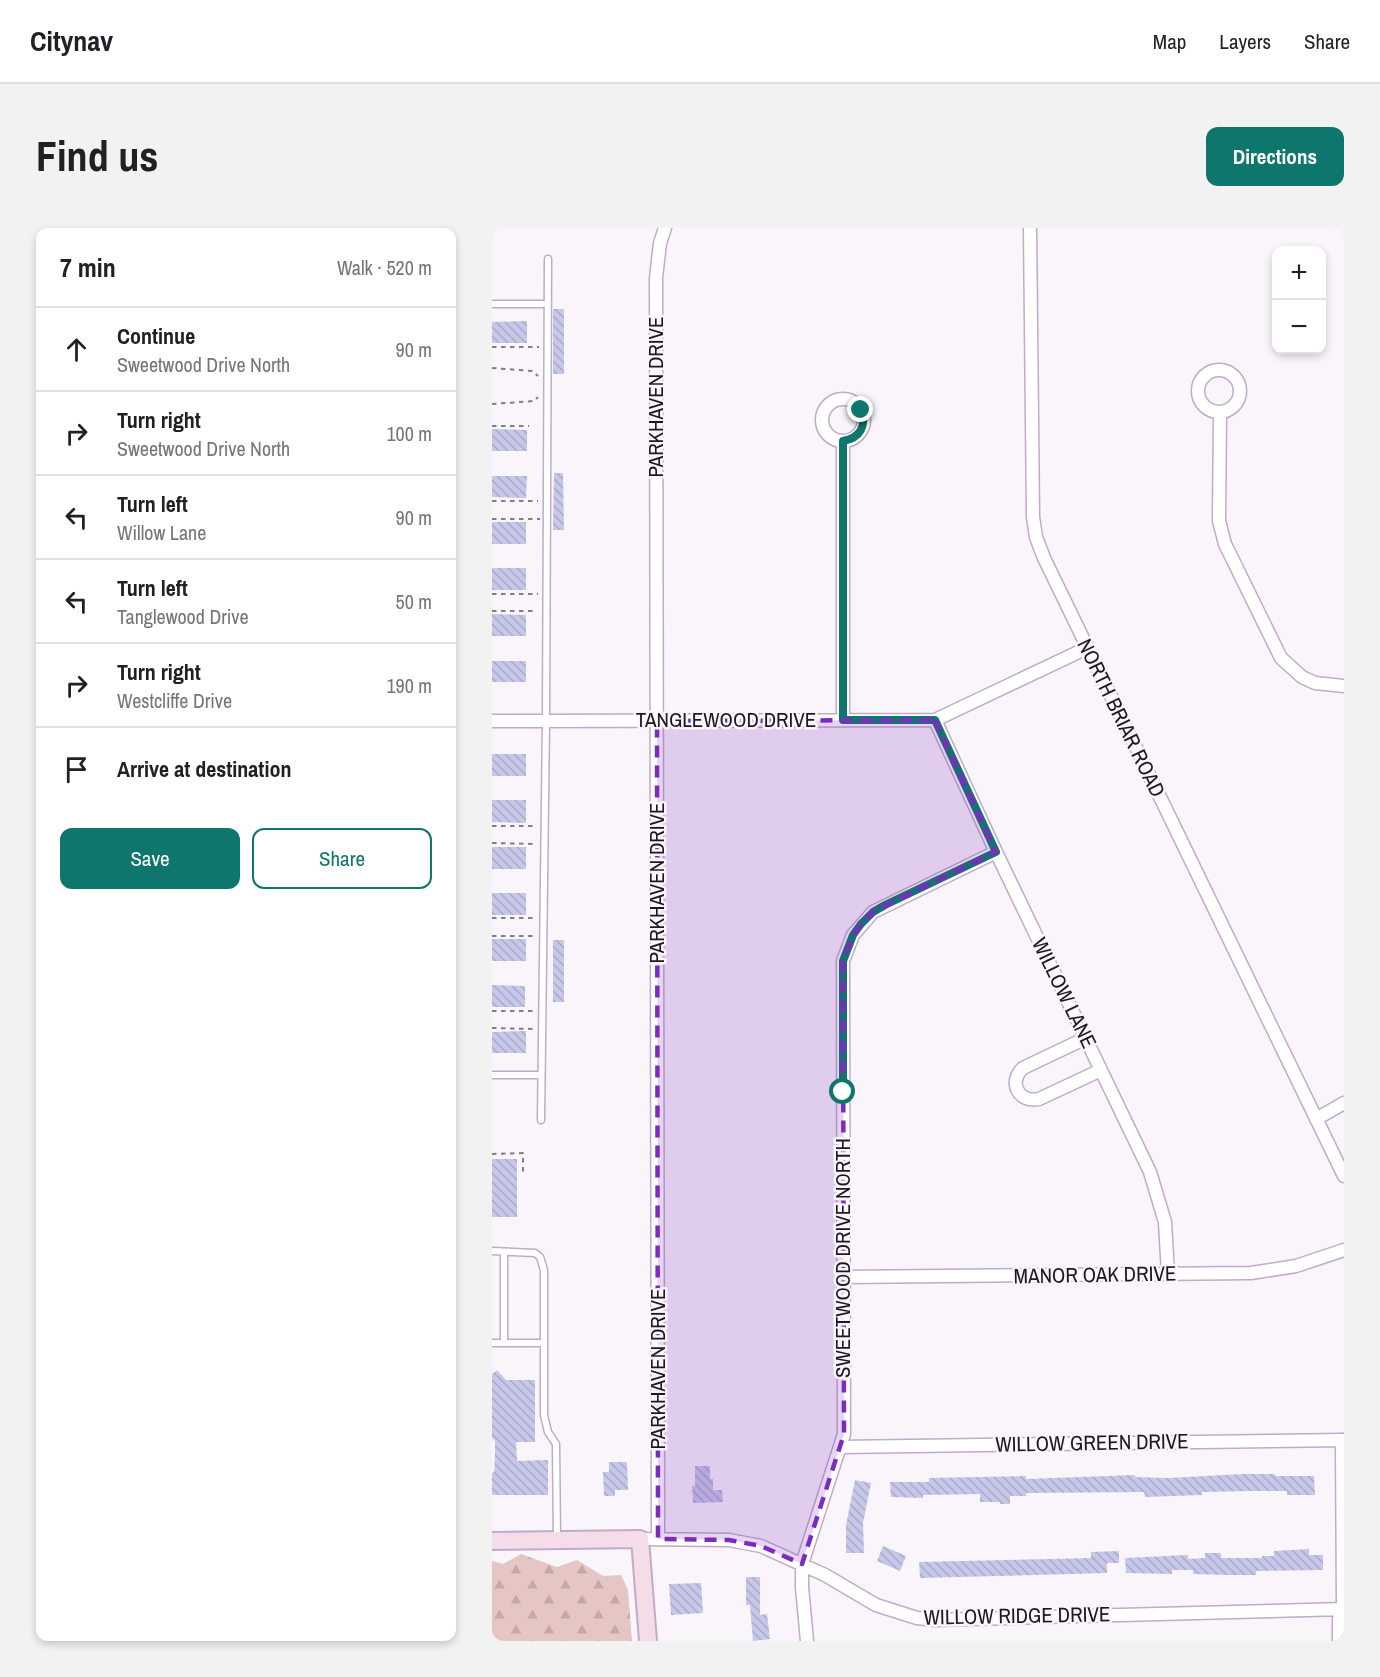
<!DOCTYPE html>
<html lang="en">
<head>
<meta charset="utf-8">
<style>
	body { margin:0; font-family:"Archivo Narrow",sans-serif; background:#f2f2f2; color:#202124 }
	.controls { position:absolute; right:18px; top:18px; display:grid; overflow:hidden; border-radius:12px; box-shadow:0 3px 9px #0003 }
	.controls button { width:54px; height:54px; display:grid; place-items:center; padding:0; border:0; border-bottom:2px solid #e0e0e0; background:#fff; color:#202124; font:30px sans-serif }
	.stop { position:absolute; width:18px; height:18px; margin:-14px; border:4px solid #0f766e; border-radius:50%; background:#fff }
	.stop.end { background:#0f766e; border-color:#fff; box-shadow:0 2px 6px #0008 }
	.list { margin:0; padding:0; list-style:none }
	h2 { display:flex; justify-content:space-between; align-items:center; height:78px; margin:0; padding:0 24px; font-size:26px }
	h2 small { font-size:20px; font-weight:400; color:#757577 }
	.list li { display:grid; grid-template-columns:39px 1fr auto; gap:18px; align-items:center; box-sizing:border-box; height:84px; padding:0 24px; border-top:2px solid #e0e0e0 }
	.list b { display:block; font-size:22px; white-space:nowrap }
	.list p { margin:0; font-size:20px; white-space:nowrap; color:#757577 }
	.list em { font-size:20px; font-style:normal; color:#757577 }
	.actions { display:flex; gap:12px; padding:18px 24px }
	.actions a { flex:1; padding:14px 0; border:2px solid #0f766e; border-radius:12px; text-align:center; font-size:21px; color:#0f766e }
	.actions .main { background:#0f766e; color:#fff }
	.icon { flex:none; width:33px; height:33px; fill:none; stroke:currentColor; stroke-width:2; stroke-linecap:round; stroke-linejoin:round }
	.map { position:relative; flex:none; width:852px; height:1413px; overflow:hidden; border-radius:12px }
	header { display:flex; align-items:center; gap:36px; box-sizing:border-box; height:84px; padding:0 30px; background:#fff; border-bottom:2px solid #e0e0e0 }
	header strong { font-size:28px }
	nav { display:flex; gap:33px; margin-inline-start:auto; font-size:21px }
	.intro { display:flex; align-items:center; justify-content:space-between; box-sizing:border-box; height:144px; padding:0 36px }
	h1 { margin:0; font-size:42px }
	.button { padding:15px 27px; border-radius:12px; background:#0f766e; color:#fff; font-size:21px; font-weight:700 }
	main { display:flex; gap:36px; padding:0 36px }
	aside { flex:1; background:#fff; border-radius:12px; box-shadow:0 3px 9px #0003 }
	.map>svg:first-child { display:block }
</style>
</head>
<body>
<header>
<strong>Citynav</strong>
<nav><a>Map</a><a>Layers</a><a>Share</a></nav>
</header>
<div class="intro"><h1>Find us</h1><a class="button">Directions</a></div>
<main>
<aside>
<h2>7 min<small>Walk · 520 m</small></h2>
<ul class="list">
<li><svg class="icon" aria-label="ahead" viewBox="0 0 24 24"><path d="M12 20V5M6 11l6-6 6 6"/></svg><div><b>Continue</b><p>Sweetwood Drive North</p></div><em>90 m</em></li>
<li><svg class="icon" aria-label="right" viewBox="0 0 24 24"><path d="M7 20v-9h11M14 6l5 5-5 5"/></svg><div><b>Turn right</b><p>Sweetwood Drive North</p></div><em>100 m</em></li>
<li><svg class="icon" aria-label="left" viewBox="0 0 24 24"><path d="M17 20v-9H6M10 6l-5 5 5 5"/></svg><div><b>Turn left</b><p>Willow Lane</p></div><em>90 m</em></li>
<li><svg class="icon" aria-label="left" viewBox="0 0 24 24"><path d="M17 20v-9H6M10 6l-5 5 5 5"/></svg><div><b>Turn left</b><p>Tanglewood Drive</p></div><em>50 m</em></li>
<li><svg class="icon" aria-label="right" viewBox="0 0 24 24"><path d="M7 20v-9h11M14 6l5 5-5 5"/></svg><div><b>Turn right</b><p>Westcliffe Drive</p></div><em>190 m</em></li>
<li><svg class="icon" aria-label="arrive" viewBox="0 0 24 24"><path d="M6 21V4h12l-3 4 3 4H6"/></svg><div><b>Arrive at destination</b></div></li>
</ul>
<div class="actions"><a class="main">Save</a><a>Share</a></div>
</aside>
<div class="map">
<svg width="852" height="1413" viewBox="0 0 852 1413">
	<defs>
		<pattern id="forest-firs" width="22" height="20" patternUnits="userSpaceOnUse" patternTransform="scale(1.5)"><rect width="22" height="20" fill="#e6c6c5"/><path d="M5 1l3.5 6h-7zM16 11l3.5 6h-7z" fill="#c5a9a9"/></pattern>
		<pattern id="building-back-hatch" width="6" height="6" patternUnits="userSpaceOnUse" patternTransform="scale(1.5)"><rect width="6" height="6" fill="#c7c7e9"/><path d="M-1 5l2 2M0 0l6 6M5-1l2 2" fill="none" stroke="#aaaac8"/></pattern>
	</defs>
	<rect width="100%" height="100%" fill="#f9f5fb"/>
	<path fill="url(#forest-firs)" d="M29 1326 65 1339 85 1332 111 1348 129 1347 136 1362 140 1413H0V1333L11 1336Z"/>
	<path fill="url(#building-back-hatch)" d="M61 81H72V146H61Z
		M35 93V115H0V94Z
		M0 201 35 202V223H0Z
		M62 245H71L72 302H61Z
		M0 248H35L34 270 0 269Z
		M0 294H34V316H0Z
		M0 340H34V362H0Z
		M0 386 34 387V408H0Z
		M0 433H34V454H0Z
		M0 526H34V548H0Z
		M0 572H34V595L0 594Z
		M0 619H34V641H0Z
		M0 665H34V687H0Z
		M0 711H34V733H0Z
		M61 712H72V774H61Z
		M0 757 33 758V779H0Z
		M34 803V825H0V804Z
		M0 931H25V989H0Z
		M5 1142 14 1152H43V1214H24L25 1233 56 1232V1267H0V1245L2 1244 3 1228V1213L0 1210V1146Z
		M117 1234H135L136 1262H123V1268H112L111 1244H117Z
		M203 1238H218V1251H221V1262H230L231 1274 201 1275 200 1258H203Z
		M751 1246H783V1248H822L823 1267H795V1263H758L710 1264V1267L653 1269 652 1264 534 1265V1268H518V1276H508V1274H488V1266L431 1267V1270L399 1269 398 1254H437V1250L534 1248V1251L643 1247V1249L677 1250Z
		M363 1252 379 1255 371 1295 372 1325H354V1297Z
		M391 1318 414 1328 408 1343 385 1333Z
		M817 1321V1327H831V1342L764 1343V1347H735L701 1346V1342H680V1346L634 1345 633 1330 696 1327V1331L713 1330V1325H729V1330H770V1328H782V1323Z
		M627 1323V1335H615V1345L428 1350 427 1334 599 1330V1324Z
		M254 1349H268V1387L275 1386 278 1411 261 1413 258 1377H254Z
		M209 1355 211 1385 179 1387 177 1356Z"/>
	<g fill="none" stroke-linecap="round" stroke-linejoin="round">
		<defs>
			<path id="lane" d="M0 76H56
				M0 847H49
				M49 892 54 493 56 31
				M0 1023 43 1025 48 1029 52 1042V1187L56 1204 64 1216 65 1312
				M0 1115H52
				M12 1115V1024"/>
			<path id="street" d="M538 0 541 289 544 309 552 330 852 948
				M706 163a21 21 0 1 1 42 0a21 21 0 1 1-42 0Z
				M330 192a21 21 0 1 1 42 0a21 21 0 1 1-42 0Z
				M728 185 727 293 733 316 789 430 810 449 823 455 852 458
				M351 214V492
				M443 492 504 624 658 944 673 994 676 1046
				M0 493 443 492 595 420
				M594 810 531 840C516 854 526 875 547 871L609 842
				M824 891 852 875
				M351 1049 759 1045 804 1038 852 1022
				M348 1219 852 1212
				M148 1311 237 1312 269 1318 333 1347 384 1377 425 1390 443 1392 852 1381
				M166 1311 164 50 168 15 173 0
				M315 1413 310 1359V1336L352 1206 351 733 361 707 381 684 504 624
				M847 1413V1391L851 1381 850 1212"/>
			<path id="secondary" d="M0 1313 148 1311 156 1413"/>
		</defs>
		<use href="#lane" stroke="#c0abc8" stroke-width="9"/>
		<use href="#street" stroke="#c0abc8" stroke-width="15"/>
		<use href="#secondary" stroke="#c0abc8" stroke-width="20"/>
		<path stroke="#837d85" stroke-width="2" stroke-dasharray="4.5 4.5" stroke-linecap="butt" d="M0 119H47
			M0 140 40 143 46 148
			M0 176 42 173 46 169
			M0 198H37
			M0 273H46
			M0 291H48
			M0 366H46
			M0 383H45
			M0 598H44
			M0 615 45 616
			M0 690H42
			M0 708H42
			M0 783H41
			M0 800 42 801
			M0 926 31 925V948"/>
		<use href="#lane" stroke="#fff" stroke-width="6"/>
		<use href="#street" stroke="#fff" stroke-width="12"/>
		<use href="#secondary" stroke="#f5dce9" stroke-width="16"/>
	</g>
	<g fill="none" stroke-linecap="round" stroke-linejoin="round">
		<path stroke="#0f766e" stroke-width="8" d="M351 864V733L361 707 369 696 381 684 393 677 504 624 443 492H351V213C368 210 375 198 369 182"/>
	</g>
	<path fill="#7b2cbf" fill-opacity="0.2" stroke="#7b2cbf" stroke-width="4.5" stroke-dasharray="12 8" stroke-linejoin="round" d="M443 492 504 624 381 684 361 707 351 733 352 1206 310 1336 269 1318 237 1312 166 1311 165 493Z"/>
	<g text-anchor="middle" stroke-width="5" stroke-linejoin="round" paint-order="stroke">
		<g font-size="21" fill="#1e1621" stroke="#f9f5fb">
			<text transform="translate(164 169) rotate(-90)" y="7">PARKHAVEN DRIVE</text>
			<text transform="translate(629 490) rotate(64)" y="7">NORTH BRIAR ROAD</text>
			<text x="234" y="499">TANGLEWOOD DRIVE</text>
			<text transform="translate(165 655) rotate(-90)" y="7">PARKHAVEN DRIVE</text>
			<text transform="translate(572 765) rotate(64)" y="7">WILLOW LANE</text>
			<text transform="translate(351 1030) rotate(-90)" y="7">SWEETWOOD DRIVE NORTH</text>
			<text transform="translate(603 1047) rotate(-1)" y="7">MANOR OAK DRIVE</text>
			<text transform="translate(166 1141) rotate(-90)" y="7">PARKHAVEN DRIVE</text>
			<text transform="translate(600 1215) rotate(-1)" y="7">WILLOW GREEN DRIVE</text>
			<text transform="translate(525 1388) rotate(-1)" y="7">WILLOW RIDGE DRIVE</text>
		</g>
	</g>
</svg>
<div class="controls">
<button>+</button>
<button>−</button>
</div>
<div class="stop" style="left:351px;top:864px"></div>
<div class="stop end" style="left:369px;top:182px"></div>
</div>
</main>
</body>
</html>
